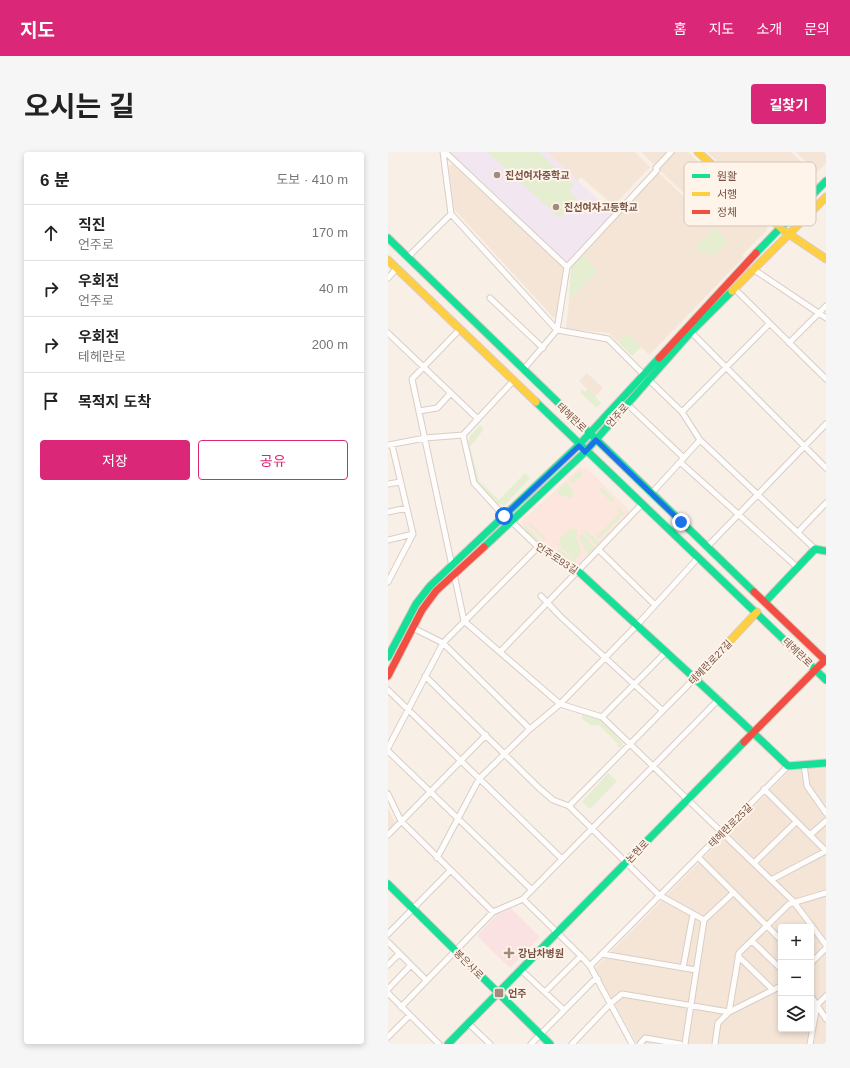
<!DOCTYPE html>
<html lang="ko">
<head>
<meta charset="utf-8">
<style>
	body { margin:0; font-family:Arial,"Noto Sans KR",sans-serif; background:#f6f6f6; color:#222 }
	.controls { position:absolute; right:12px; bottom:12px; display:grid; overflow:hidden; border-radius:4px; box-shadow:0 2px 6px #0003 }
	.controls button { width:36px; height:36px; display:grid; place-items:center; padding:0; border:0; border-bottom:1px solid #e0e0e0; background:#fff; color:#222; font:20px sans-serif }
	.stop { position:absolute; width:12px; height:12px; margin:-9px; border:3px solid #1a73e8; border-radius:50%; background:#fff }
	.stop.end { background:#1a73e8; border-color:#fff; box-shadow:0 1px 4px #0008 }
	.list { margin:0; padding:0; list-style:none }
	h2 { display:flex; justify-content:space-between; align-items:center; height:52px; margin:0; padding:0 16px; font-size:17px }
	h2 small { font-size:13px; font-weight:400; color:#767676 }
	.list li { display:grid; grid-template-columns:26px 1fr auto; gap:12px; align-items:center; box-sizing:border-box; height:56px; padding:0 16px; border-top:1px solid #e0e0e0 }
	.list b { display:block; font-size:15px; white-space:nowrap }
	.list p { margin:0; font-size:13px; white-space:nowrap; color:#767676 }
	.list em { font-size:13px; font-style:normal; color:#767676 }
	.actions { display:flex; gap:8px; padding:12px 16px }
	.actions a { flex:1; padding:9px 0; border:1px solid #db2777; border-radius:4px; text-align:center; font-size:14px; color:#db2777 }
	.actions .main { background:#db2777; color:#fff }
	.icon { flex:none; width:22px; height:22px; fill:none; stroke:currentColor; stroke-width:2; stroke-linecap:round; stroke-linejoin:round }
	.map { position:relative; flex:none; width:438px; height:892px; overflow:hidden; border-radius:4px }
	header { display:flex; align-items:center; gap:24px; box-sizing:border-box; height:56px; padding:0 20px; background:#db2777; color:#fff }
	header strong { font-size:19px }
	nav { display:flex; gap:22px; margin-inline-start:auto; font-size:14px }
	.intro { display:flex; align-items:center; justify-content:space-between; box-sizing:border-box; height:96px; padding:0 24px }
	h1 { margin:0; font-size:28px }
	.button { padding:10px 18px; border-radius:4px; background:#db2777; color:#fff; font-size:14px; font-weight:700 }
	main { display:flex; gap:24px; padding:0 24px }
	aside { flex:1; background:#fff; border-radius:4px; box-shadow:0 2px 6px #0003 }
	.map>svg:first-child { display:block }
</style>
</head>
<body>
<header>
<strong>지도</strong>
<nav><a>홈</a><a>지도</a><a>소개</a><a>문의</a></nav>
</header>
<div class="intro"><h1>오시는 길</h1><a class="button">길찾기</a></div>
<main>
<aside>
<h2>6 분<small>도보 · 410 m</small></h2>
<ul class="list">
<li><svg class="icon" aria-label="ahead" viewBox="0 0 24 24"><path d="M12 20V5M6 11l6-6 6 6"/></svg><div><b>직진</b><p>언주로</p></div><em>170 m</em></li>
<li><svg class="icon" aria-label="right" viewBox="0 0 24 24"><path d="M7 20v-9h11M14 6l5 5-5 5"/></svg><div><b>우회전</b><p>언주로</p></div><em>40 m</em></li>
<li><svg class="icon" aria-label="right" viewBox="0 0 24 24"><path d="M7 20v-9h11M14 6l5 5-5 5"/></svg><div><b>우회전</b><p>테헤란로</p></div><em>200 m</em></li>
<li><svg class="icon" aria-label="arrive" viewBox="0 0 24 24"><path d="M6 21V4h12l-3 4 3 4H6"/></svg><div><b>목적지 도착</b></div></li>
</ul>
<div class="actions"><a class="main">저장</a><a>공유</a></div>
</aside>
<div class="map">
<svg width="438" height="892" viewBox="0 0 438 892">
	<rect width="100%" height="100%" fill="#f8f0e7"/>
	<path fill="#f4e5d7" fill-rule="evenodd" d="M159 0H247L262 15 231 48 223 51 193 25 189 29Z
		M253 0H300L379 74V78L354 103 356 105 261 203 239 181 230 190 221 181 178 177 181 148 210 119 194 102 270 20 327 75 328 72Z
		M319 0H403L426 22 387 63Z
		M408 0H438V11L429 20Z
		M65 12 174 112 176 117 168 165H165L66 57 61 14Z
		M199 221 215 236 207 245 191 229Z
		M438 616V892H249L207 816 403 617ZM393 775H423V877H393Z
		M0 656 7 671 0 678Z"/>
	<path fill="#fce6dd" d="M192 315 199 316 241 358V363L190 416H187L152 396 132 376V371Z"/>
	<path fill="#f2e6f1" d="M61 0H159L226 63 179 111Z"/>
	<path fill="#fae1e2" d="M123 756 152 785 122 816 89 784 109 762Z"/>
	<path fill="#e5eed1" d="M99 0H151L186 33 181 39 189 46 172 66Z
		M327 76 340 90 327 103 306 97Z
		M194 102 210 119 181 148 183 114Z
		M239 181 253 195 244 204 230 190Z
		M194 237 197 240 200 237 213 251 208 256 192 240Z
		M92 273 96 277 82 295 91 329 111 348 137 321 142 326 117 353 110 352 89 330 80 291 82 284Z
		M193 318 194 320 193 325 184 331 182 328Z
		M178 330 186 340 184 346 174 344 169 340Z
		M214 335 227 349 224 351 211 338Z
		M230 355 236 362 211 387 209 384 232 361 228 357Z
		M141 370 158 386 156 388 140 372Z
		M137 373 155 392 153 394 135 375Z
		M184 376 189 378C186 389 195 395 192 404L186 406 166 390 171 392 173 385Z
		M198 378 213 392 210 395 194 379Z
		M193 381 208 397 201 404 191 386Z
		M172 397 183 406 188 407V412L168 400Z
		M196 561 214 567 235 592 232 596 228 594 230 592 211 573 204 574 193 566Z
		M220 621 229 629 202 657 194 650Z"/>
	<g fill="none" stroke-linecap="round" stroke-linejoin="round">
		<defs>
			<path id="street" d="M57 0 179 115
				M268 16 283 0
				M63 62 169 178 220 187 256 223
				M20 105 63 62 55 0
				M179 115 269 18
				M365 117 438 166
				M0 126 9 116
				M346 136 438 227
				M102 146 155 196
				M303 180 438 316
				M0 181 90 267
				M401 191 438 154
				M135 218 169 178 179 115
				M261 228 294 260 312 288 427 397
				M239 252 296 306
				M31 259 49 256 63 241
				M294 260 381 172
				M75 283 86 331 116 364
				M0 293 37 286 75 283 126 228
				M292 310 409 415
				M0 332 12 330
				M263 342 312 288
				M0 360 19 356
				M124 370 150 395 190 419
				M410 380 438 351
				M0 388 25 382
				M319 395 438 272
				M211 398 267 453
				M64 414 24 227 72 177
				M66 422 76 469 172 552 214 565 405 749 438 793
				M0 430 25 382 4 293
				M153 444 173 465 274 558
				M25 476 55 491 142 577
				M112 500 254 352
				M37 524 151 636 165 648 181 654 271 743 316 768
				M0 538 174 707
				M214 565 278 500
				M0 596 55 491 150 395
				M0 599 144 738
				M416 613 419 634 438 661
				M376 637 438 699 383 728
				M0 642 13 669 105 760
				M181 654 307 526
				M0 683 98 583
				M422 683 438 669
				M310 705 393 788
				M49 706 91 627 142 577 172 552 249 473 310 406
				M366 711 408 670
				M135 747 193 804 202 814 244 892
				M0 782 62 719
				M364 789 393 817
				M0 790 38 828
				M214 802 308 818
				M350 804 385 838
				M423 811 438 796
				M0 813 11 802
				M202 814 400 614
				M295 816 305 762
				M132 817 176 858
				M0 837 23 813
				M157 840 193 804
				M0 841 51 892
				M423 844 438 867
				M13 855 105 760 135 747 331 547
				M80 871 102 892
				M0 885 22 863
				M143 892 205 829 210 827
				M184 892 222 852 234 842 341 860 393 834
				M252 892 257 886 292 892
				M297 892 316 768 345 741
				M327 892 330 871 341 860 351 801 401 752 438 741
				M422 892 429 853 438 844"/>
			<path id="fast" d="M0 86 366 440
				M368 101 438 29
				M148 250 438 528
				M96 395 197 300 303 180 344 139
				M190 419C260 484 331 547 400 614L438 611
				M377 450 427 397 438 399
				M0 505 28 452 42 434 191 293 271 206
				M0 732 162 892
				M60 892 356 590"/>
			<path id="slow" d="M310 0 395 78 438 107
				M0 108 148 250
				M344 139 438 45
				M307 526 369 460"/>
			<path id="jam" d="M271 206 368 101
				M366 440 438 509
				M0 524 34 458 48 439 96 395
				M356 590 438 507"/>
		</defs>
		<use href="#street" stroke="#d9cdc6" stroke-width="7"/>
		<use href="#fast" stroke="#d8cbc4" stroke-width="9"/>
		<use href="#slow" stroke="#d8cbc4" stroke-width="9"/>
		<use href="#jam" stroke="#d8cbc4" stroke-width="9"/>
		<use href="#street" stroke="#fefdfb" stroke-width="5"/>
		<use href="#fast" stroke="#16e098" stroke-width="7"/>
		<use href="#slow" stroke="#ffcf43" stroke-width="7"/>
		<use href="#jam" stroke="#f24e42" stroke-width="7"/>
	</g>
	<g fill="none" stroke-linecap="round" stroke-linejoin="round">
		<path stroke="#1a73e8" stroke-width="5" d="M116 364 191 294 197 300 208 288 293 370"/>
	</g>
	<g fill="#a48a7e" stroke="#fff4e9" stroke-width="1.5">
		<circle cx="109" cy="23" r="4"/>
		<circle cx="168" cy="55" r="4"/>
		<path d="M119 795h4v4h4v4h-4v4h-4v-4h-4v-4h4z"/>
		<rect x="106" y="836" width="10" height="10" rx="2"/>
	</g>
	<g text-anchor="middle" stroke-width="4" stroke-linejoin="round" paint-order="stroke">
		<g font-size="10" font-weight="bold" fill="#775346" stroke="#fff4e9" text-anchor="start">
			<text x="117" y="27">진선여자중학교</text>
			<text x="176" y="59">진선여자고등학교</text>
			<text x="130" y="805">강남차병원</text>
			<text x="120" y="845">언주</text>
		</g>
		<g font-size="10" fill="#775346" stroke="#fff4e9">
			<text transform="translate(229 263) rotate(-48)" y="4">언주로</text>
			<text transform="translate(184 265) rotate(44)" y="4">테헤란로</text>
			<text transform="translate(169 406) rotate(33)" y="4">언주로93길</text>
			<text transform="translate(410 500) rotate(44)" y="4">테헤란로</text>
			<text transform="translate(322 510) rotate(-46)" y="4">테헤란로27길</text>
			<text transform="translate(342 673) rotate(-45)" y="4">테헤란로25길</text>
			<text transform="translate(249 699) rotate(-46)" y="4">논현로</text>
			<text transform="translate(81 812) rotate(45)" y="4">봉은사로</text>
		</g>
	</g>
	<rect x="296" y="10" width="132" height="64" rx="6" fill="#fff4e9" stroke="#d6c4b8" stroke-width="1"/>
	<rect x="304" y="22" width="18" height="4" fill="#16e098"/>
	<rect x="304" y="40" width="18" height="4" fill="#ffcf43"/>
	<rect x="304" y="58" width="18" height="4" fill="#f24e42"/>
	<g font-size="11" fill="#775346">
		<text x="329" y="28">원활</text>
		<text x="329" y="46">서행</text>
		<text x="329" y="64">정체</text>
	</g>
</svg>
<div class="controls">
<button>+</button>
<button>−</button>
<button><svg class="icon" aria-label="layers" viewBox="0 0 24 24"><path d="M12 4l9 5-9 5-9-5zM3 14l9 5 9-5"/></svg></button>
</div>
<div class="stop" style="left:116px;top:364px"></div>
<div class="stop end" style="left:293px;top:370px"></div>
</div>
</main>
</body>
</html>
